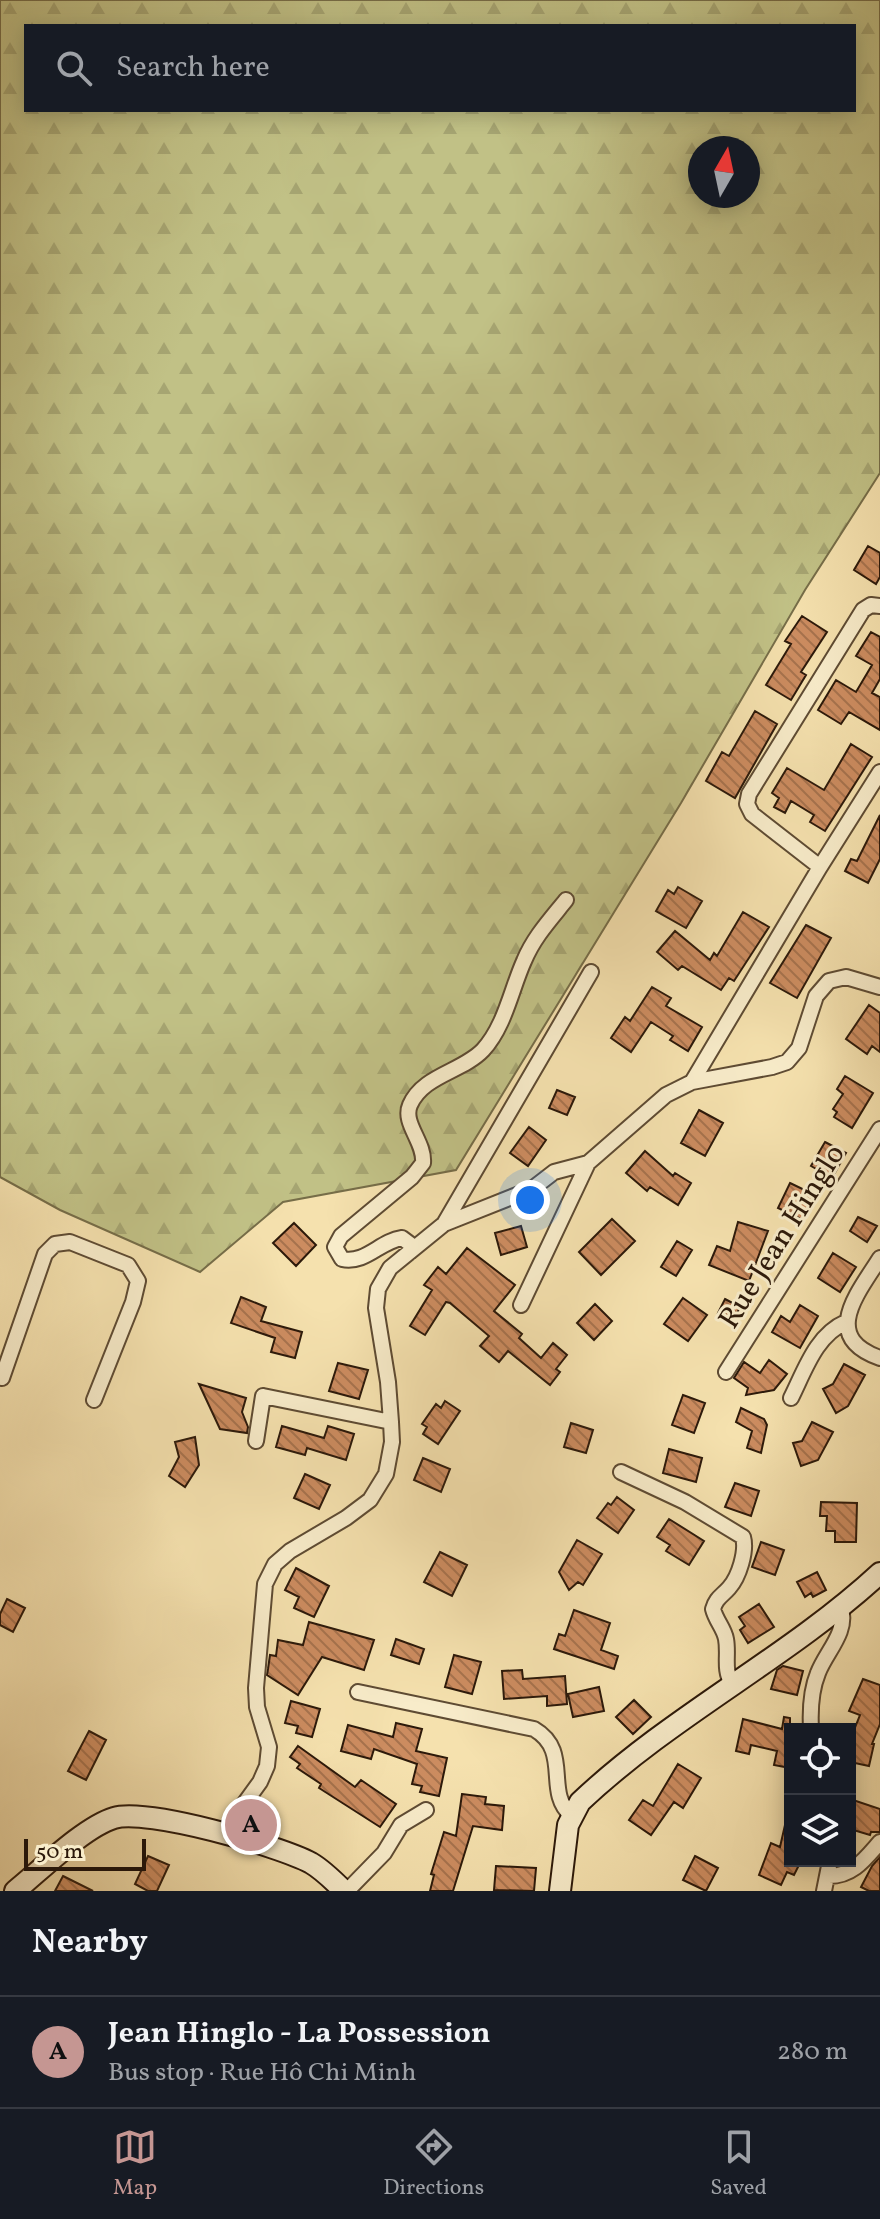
<!DOCTYPE html>
<html lang="en">
<head>
<meta charset="utf-8">
<style>
	body { margin:0; font-family:Vollkorn,serif; background:#20242c; color:#f1f3f6 }
	.controls { position:absolute; right:24px; bottom:24px; display:grid; overflow:hidden; border-radius:0px; box-shadow:0 4px 20px #0003 }
	.controls button { width:72px; height:72px; display:grid; place-items:center; padding:0; border:0; border-bottom:2px solid #363941; background:#171b24; color:#f1f3f6; font:40px sans-serif }
	.compass { position:absolute; left:688px; top:136px; width:72px; height:72px; border-radius:50%; background:#171b24; box-shadow:0 4px 20px #0003; rotate:9deg }
	.scale { position:absolute; left:24px; bottom:20px; width:122px; box-sizing:border-box; padding-left:8px; border:4px solid #2c190a; border-top:0; font-size:22px; line-height:28px; white-space:nowrap; color:#2c190a; -webkit-text-stroke:6px #f8ecca; paint-order:stroke }
	.you { position:absolute; left:530px; top:1200px; width:28px; height:28px; margin:-20px; border:6px solid #fff; border-radius:50%; background:#1a73e8; box-shadow:0 0 0 12px #1a73e833 }
	.badge { display:grid; place-items:center; width:52px; height:52px; border-radius:50%; background:#c59692; color:#111; font-size:26px; font-weight:700 }
	.pin { position:absolute; translate:-50% -50%; border:4px solid #fff; box-shadow:0 2px 8px #0006 }
	.list { margin:0; padding:0; list-style:none }
	h2 { display:flex; justify-content:space-between; align-items:center; height:104px; margin:0; padding:0 32px; font-size:34px }
	h2 small { font-size:26px; font-weight:400; color:#9ea1a6 }
	.list li { display:grid; grid-template-columns:52px 1fr auto; gap:24px; align-items:center; box-sizing:border-box; height:112px; padding:0 32px; border-top:2px solid #363941 }
	.list b { display:block; font-size:30px; white-space:nowrap }
	.list p { margin:0; font-size:26px; white-space:nowrap; color:#9ea1a6 }
	.list em { font-size:26px; font-style:normal; color:#9ea1a6 }
	.icon { flex:none; width:44px; height:44px; fill:none; stroke:currentColor; stroke-width:2; stroke-linecap:round; stroke-linejoin:round }
	.map { position:relative; flex:none; width:880px; height:1891px; overflow:hidden }
	.search { position:absolute; background:#171b24; box-shadow:0 4px 20px #0003; left:24px; right:24px; top:24px; height:88px; display:flex; align-items:center; gap:20px; box-sizing:border-box; padding:0 28px; border-radius:0px; color:#9ea1a6; font-size:30px }
	.sheet { height:216px; background:#171b24 }
	nav { display:flex; justify-content:space-around; align-items:center; box-sizing:border-box; height:112px; border-top:2px solid #363941; background:#171b24; font-size:22px; color:#9ea1a6 }
	nav a { display:grid; justify-items:center; gap:4px }
	nav .on { color:#c59692 }
	.map>svg:first-child { display:block }
</style>
</head>
<body>
<div class="map">
<svg width="880" height="1891" viewBox="0 0 880 1891">
	<defs>
		<pattern id="forest-firs" width="22" height="20" patternUnits="userSpaceOnUse" patternTransform="scale(2)"><rect width="22" height="20" fill="#c1c186"/><path d="M5 1l3.5 6h-7zM16 11l3.5 6h-7z" fill="#a6a572"/></pattern>
		<pattern id="building-back-hatch" width="6" height="6" patternUnits="userSpaceOnUse" patternTransform="scale(2)"><rect width="6" height="6" fill="#cc8c60"/><path d="M-1 5l2 2M0 0l6 6M5-1l2 2" fill="none" stroke="#a6724d"/></pattern>
	</defs>
	<rect width="100%" height="100%" fill="#f5e1ae"/>
	<filter id="stains"><feTurbulence type="fractalNoise" baseFrequency=".0025" numOctaves="4"/><feColorMatrix values="0 0 0 0 .2 0 0 0 0 .09 0 0 0 0 .02 0 0 0 .5 -.17"/></filter>
	<radialGradient id="worn" r=".72"><stop offset=".6" stop-color="#630" stop-opacity="0"/><stop offset="1" stop-color="#630" stop-opacity=".3"/></radialGradient>
	<path fill="url(#forest-firs)" stroke="#766d48" stroke-width="2" fill-rule="evenodd" d="M0 0H880V473L805 590 681 803 456 1170 283 1202 200 1272 60 1210 0 1177ZM26 26H854V110H26ZM700 148H748V196H700Z"/>
	<path fill="url(#building-back-hatch)" stroke="#2c190a" stroke-width="2" d="M868 546 880 553V577L876 584 854 570Z
		M802 616 827 632 801 672 806 675 791 700 766 685 791 644 785 641Z
		M871 632 880 637V679L872 693 880 697V730L849 712 841 724 818 710 836 680 856 692 872 665 856 656Z
		M755 711 777 724 735 798 706 781 722 752 729 756Z
		M851 744 872 757 825 831 810 822 814 815 791 801 785 813 774 807 779 798 772 793 787 768 824 790Z
		M880 815V859L868 883 845 871 851 859 857 861Z
		M678 887 702 901 686 928 656 911 668 890 674 894Z
		M743 912 769 927 734 981 729 978 721 990 682 966 678 970 657 952 675 931 710 960 714 953 717 956Z
		M806 925 831 938 797 998 770 983Z
		M652 987 671 998 666 1006 702 1027 688 1051 670 1040 673 1036 651 1022 631 1052 611 1038 625 1017 630 1021Z
		M869 1005 880 1013V1052L872 1046 867 1054 846 1039Z
		M845 1076 873 1093 852 1128 834 1117 837 1112 833 1109 843 1094 837 1089Z
		M557 1090 575 1097 567 1115 549 1108Z
		M699 1110 723 1123 705 1156 681 1143Z
		M529 1127 546 1140 528 1166 510 1153Z
		M825 1142 846 1153 832 1178 811 1166Z
		M645 1151 673 1176 675 1173 691 1183 678 1205 650 1187 647 1191 626 1173Z
		M790 1183 815 1195 803 1220 778 1208Z
		M858 1217 877 1226 867 1242 850 1231Z
		M612 1219 635 1241 601 1275 579 1252Z
		M738 1222 768 1231 749 1281 709 1265 717 1246 730 1251Z
		M294 1223 316 1245 296 1266 273 1243Z
		M521 1226 527 1247 501 1255 495 1233Z
		M677 1241 692 1250 676 1276 661 1267Z
		M467 1248 515 1285 494 1311 522 1334 519 1338 541 1358 553 1343 567 1355 556 1369 560 1372 550 1385 508 1351 499 1362 480 1346 489 1336 450 1303 446 1302 425 1335 410 1326 432 1290 424 1285 438 1267 446 1274Z
		M833 1253 856 1267 840 1292 818 1278Z
		M241 1297 266 1307 261 1321 302 1332 295 1358 271 1352 275 1338 231 1323Z
		M683 1298 707 1315 688 1341 664 1324Z
		M725 1299 740 1307 734 1320 718 1313Z
		M595 1304 612 1321 594 1340 577 1323Z
		M800 1305 818 1316 800 1348 772 1332 781 1316 790 1322Z
		M769 1360 787 1374 774 1390 746 1395 748 1388 734 1378 744 1362 760 1373Z
		M338 1363 368 1370 359 1399 329 1391Z
		M844 1364 865 1375 848 1406 836 1413 823 1389 833 1384Z
		M199 1384 246 1398 242 1412 248 1427 247 1433 220 1429Z
		M683 1395 705 1403 694 1433 672 1425Z
		M445 1401 460 1411 438 1444 423 1434 427 1427 422 1424 436 1404 441 1408Z
		M741 1408 764 1419 767 1425 761 1453 747 1448 752 1431 736 1422Z
		M812 1422 833 1432 818 1460 801 1466 793 1443 802 1441Z
		M571 1423 593 1430 586 1453 564 1447Z
		M282 1426 324 1438 328 1426 354 1434 346 1460 307 1448 305 1455 276 1447Z
		M195 1437 199 1465 185 1487 169 1476 179 1457 175 1442Z
		M669 1449 702 1458 696 1482 663 1473Z
		M423 1458 450 1469 441 1492 414 1480Z
		M305 1474 330 1485 319 1509 294 1498Z
		M735 1483 759 1491 751 1516 725 1507Z
		M617 1497 634 1510 618 1533 597 1518 608 1503 611 1505Z
		M821 1502 857 1503 856 1542H835V1531H826L827 1516H820Z
		M669 1519 704 1541 689 1565 666 1551 670 1545 657 1537Z
		M577 1540 602 1554 583 1585 578 1582 569 1590 559 1572Z
		M761 1542 784 1550 775 1575 752 1567Z
		M440 1552 467 1565 452 1596 424 1582Z
		M296 1568 329 1586 314 1617 294 1608 299 1597 285 1590Z
		M817 1572 826 1590 813 1597 811 1593 805 1597 797 1582Z
		M7 1599 25 1608 13 1632 0 1625V1614Z
		M759 1604 774 1627 748 1643 740 1630 745 1626 739 1617Z
		M574 1610 610 1623 601 1650 618 1656 614 1669 554 1649 559 1634 565 1636Z
		M309 1622 374 1640 364 1670 322 1657 298 1695 267 1675 268 1669 270 1655 276 1656 278 1640 303 1645Z
		M396 1639 424 1649 419 1664 391 1655Z
		M454 1655 481 1662 472 1694 445 1687Z
		M783 1666 803 1671 797 1695 771 1689 777 1670Z
		M522 1670 523 1679 565 1676 567 1704 547 1706V1696L504 1699 502 1671Z
		M863 1679 880 1685V1724L872 1744H874L869 1766 850 1762V1740L860 1715 849 1711Z
		M599 1687 604 1711 573 1717 568 1694Z
		M634 1700 651 1717 633 1734 616 1717Z
		M291 1701 320 1709 312 1737 296 1733 298 1726 285 1723Z
		M784 1717 790 1718V1768L774 1765 777 1751 751 1745 749 1754 736 1751 743 1719 782 1729Z
		M396 1723 422 1729 416 1751 447 1758 439 1796 420 1792 422 1786 412 1784 417 1764 374 1749 371 1759 341 1751 348 1725 393 1737Z
		M89 1731 106 1740 86 1780 68 1771Z
		M298 1746 355 1787 361 1780 396 1804 380 1827 319 1788 321 1784 297 1768 300 1764 290 1757Z
		M678 1764 701 1778 683 1808 674 1802 651 1835 629 1820 643 1800 653 1806Z
		M462 1794 486 1797 485 1804 504 1806 502 1830 473 1826 453 1891H430L434 1875 431 1874 444 1832 456 1836Z
		M850 1799 880 1809V1832H871L870 1835 850 1829Z
		M785 1825H790V1861H801L794 1875 787 1872 781 1885 759 1875 771 1843 780 1847Z
		M148 1856 169 1865 157 1891H148L135 1884Z
		M695 1856 718 1868 706 1891 683 1880Z
		M880 1857V1891H869L861 1887 872 1866Z
		M496 1866 536 1868 534 1891 494 1890Z
		M63 1876 93 1891H55Z"/>
	<g fill="none" stroke-linecap="round" stroke-linejoin="round">
		<defs>
			<path id="street" d="M820 867 752 814 747 804 749 794 863 610 871 605 880 606
				M692 1082 820 867 880 772
				M444 1224 591 972
				M411 1251 410 1244 402 1238C380 1241 366 1264 342 1259L335 1247 341 1236 412 1177 423 1163C425 1142 402 1123 410 1105 423 1075 462 1072 483 1050 505 1026 511 990 524 961 534 937 550 920 566 900
				M880 1258C858 1293 820 1337 880 1358
				M521 1305 588 1163
				M726 1372 880 1129
				M0 1377 2 1378 45 1254 55 1244 70 1242 128 1265 138 1281 133 1302 94 1400
				M791 1398C805 1370 816 1335 846 1322
				M256 1441 263 1396 391 1422
				M621 1472 685 1502 743 1537C747 1551 739 1577 729 1588 722 1596 716 1598 713 1609 716 1621 724 1628 726 1639 729 1655 723 1669 732 1684
				M358 1692 534 1729C572 1751 544 1792 571 1815
				M811 1729C810 1710 811 1690 818 1673 826 1652 848 1632 841 1609
				M223 1833 260 1782 267 1766 269 1747 257 1707 256 1688 265 1584 275 1564 290 1551 346 1518 370 1500 386 1474 392 1442 391 1422 388 1382 376 1308 378 1289 390 1268 444 1224 532 1189 554 1172 588 1163 666 1095 692 1082 772 1067 787 1062 799 1048 816 996 829 981 846 977 880 987
				M829 1876C853 1876 865 1859 880 1842
				M347 1891 384 1853 401 1825 426 1810
				M824 1891 830 1861"/>
			<path id="secondary" d="M15 1891C40 1871 84 1827 114 1818 146 1808 280 1846 311 1863 323 1870 334 1881 344 1891
				M560 1891 568 1825 580 1802C672 1715 788 1658 880 1573"/>
		</defs>
		<use href="#street" stroke="#5e4b33" stroke-width="18"/>
		<use href="#secondary" stroke="#2c190a" stroke-width="24"/>
		<use href="#street" stroke="#f8ecca" stroke-width="14"/>
		<use href="#secondary" stroke="#f8ecca" stroke-width="20"/>
	</g>
	<g text-anchor="middle" stroke-width="6" stroke-linejoin="round" paint-order="stroke">
		<g font-size="30" fill="#2c190a" stroke="#f8ecca">
			<text transform="translate(781 1236) rotate(-58)" y="10">Rue Jean Hinglo</text>
		</g>
	</g>
	<rect width="100%" height="100%" filter="url(#stains)"/>
	<rect width="100%" height="100%" fill="url(#worn)"/>
</svg>
<div class="controls">
<button><svg class="icon" aria-label="locate" viewBox="0 0 24 24"><circle cx="12" cy="12" r="6"/><path d="M12 2v4M12 18v4M2 12h4M18 12h4"/></svg></button>
<button><svg class="icon" aria-label="layers" viewBox="0 0 24 24"><path d="M12 4l9 5-9 5-9-5zM3 14l9 5 9-5"/></svg></button>
</div>
<svg class="compass" viewBox="-18 -18 36 36"><path d="M0-13l5 13h-10z" fill="#e53935"/><path d="M0 13l5-13h-10z" fill="#9ea1a6"/></svg>
<div class="scale">50 m</div>
<div class="you"></div>
<div class="pin badge" style="left:251px;top:1825px">A</div>
<div class="search"><svg class="icon" aria-label="search" viewBox="0 0 24 24"><circle cx="10" cy="10" r="6"/><path d="M15 15l6 6"/></svg>Search here</div>
</div>
<section class="sheet">
<h2>Nearby<small></small></h2>
<ul class="list">
<li><span class="badge">A</span><div><b>Jean Hinglo - La Possession</b><p>Bus stop · Rue Hô Chi Minh</p></div><em>280 m</em></li>
</ul>
</section>
<nav>
<a class="on"><svg class="icon" aria-label="map" viewBox="0 0 24 24"><path d="M3 6l6-2 6 2 6-2v14l-6 2-6-2-6 2zM9 4v14M15 6v14"/></svg>Map</a>
<a><svg class="icon" aria-label="directions" viewBox="0 0 24 24"><path d="M12 3l9 9-9 9-9-9zM9 14v-3h6M13 9l2 2-2 2"/></svg>Directions</a>
<a><svg class="icon" aria-label="saved" viewBox="0 0 24 24"><path d="M7 4h10v16l-5-4-5 4z"/></svg>Saved</a>
</nav>
</body>
</html>
